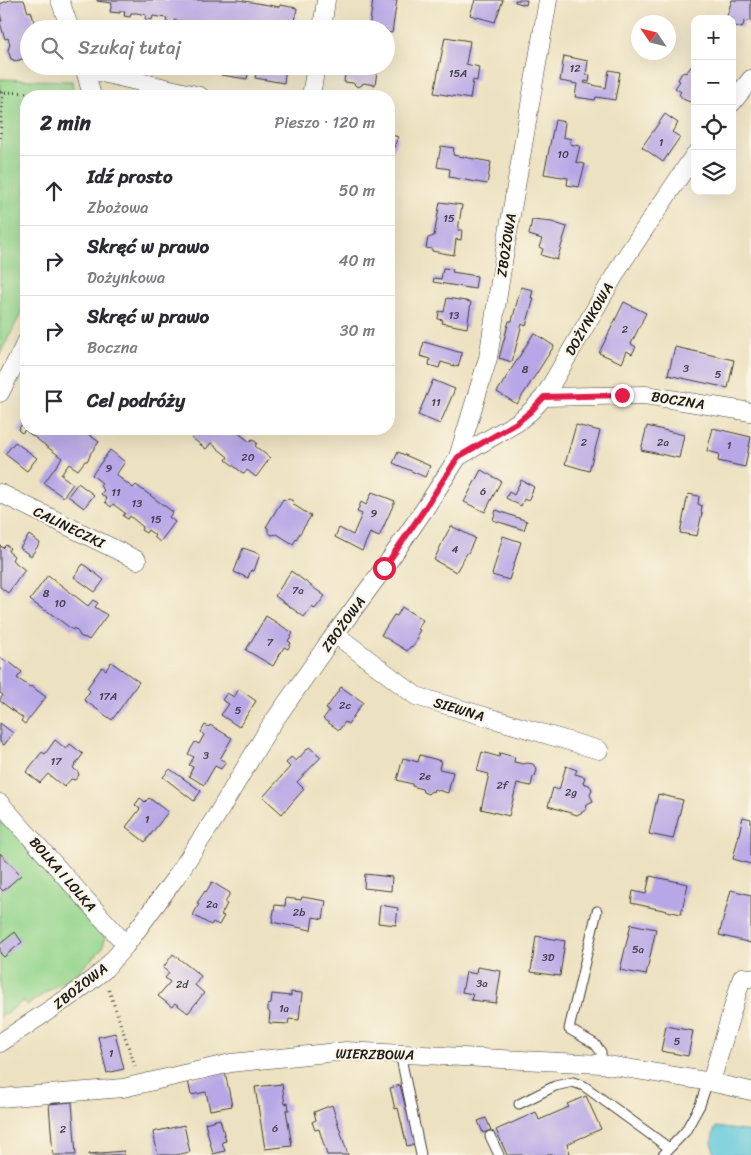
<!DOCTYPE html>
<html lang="pl">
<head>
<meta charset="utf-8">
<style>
	body { margin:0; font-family:Sriracha,sans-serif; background:#f2f2f3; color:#2b2b33 }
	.controls { position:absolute; right:15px; top:15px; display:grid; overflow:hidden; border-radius:10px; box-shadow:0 5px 20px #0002 }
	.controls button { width:45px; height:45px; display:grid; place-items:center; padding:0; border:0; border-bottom:1px solid #e1e1e2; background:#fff; color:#2b2b33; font:25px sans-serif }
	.compass { position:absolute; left:631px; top:15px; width:45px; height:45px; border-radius:50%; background:#fff; box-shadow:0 5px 20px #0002; rotate:305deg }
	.stop { position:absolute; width:15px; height:15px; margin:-11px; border:4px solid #e11d48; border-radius:50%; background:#fff }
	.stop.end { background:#e11d48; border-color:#fff; box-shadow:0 1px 5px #0008 }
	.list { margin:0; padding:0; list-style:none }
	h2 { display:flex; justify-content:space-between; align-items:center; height:65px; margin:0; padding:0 20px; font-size:21px }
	h2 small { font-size:16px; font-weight:400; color:#7c7c81 }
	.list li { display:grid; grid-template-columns:32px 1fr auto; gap:15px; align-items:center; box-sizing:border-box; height:70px; padding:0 20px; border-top:1px solid #e1e1e2 }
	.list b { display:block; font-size:19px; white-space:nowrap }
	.list p { margin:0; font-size:16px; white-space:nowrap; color:#7c7c81 }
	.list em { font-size:16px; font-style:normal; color:#7c7c81 }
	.icon { flex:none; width:28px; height:28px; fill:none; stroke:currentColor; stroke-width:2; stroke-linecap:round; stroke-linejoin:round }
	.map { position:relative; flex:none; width:751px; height:1155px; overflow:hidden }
	.search { position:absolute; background:#fff; box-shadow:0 5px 20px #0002; left:20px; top:20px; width:375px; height:55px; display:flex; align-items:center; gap:12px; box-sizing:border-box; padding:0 18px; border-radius:28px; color:#7c7c81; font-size:19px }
	.panel { position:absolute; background:#fff; box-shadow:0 5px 20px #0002; left:20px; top:90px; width:375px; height:345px; border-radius:20px }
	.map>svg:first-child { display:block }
</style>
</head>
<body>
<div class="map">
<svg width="751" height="1155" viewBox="0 0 751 1155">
	<rect width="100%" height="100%" fill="#fcf5e5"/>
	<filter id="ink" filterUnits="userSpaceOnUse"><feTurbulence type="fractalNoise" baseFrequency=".02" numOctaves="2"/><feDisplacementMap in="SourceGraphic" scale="10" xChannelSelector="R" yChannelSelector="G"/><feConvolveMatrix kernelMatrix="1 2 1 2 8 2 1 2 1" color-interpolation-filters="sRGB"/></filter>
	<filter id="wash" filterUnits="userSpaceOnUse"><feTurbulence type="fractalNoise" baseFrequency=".0096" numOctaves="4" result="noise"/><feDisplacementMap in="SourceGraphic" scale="20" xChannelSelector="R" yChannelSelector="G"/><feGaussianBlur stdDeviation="1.12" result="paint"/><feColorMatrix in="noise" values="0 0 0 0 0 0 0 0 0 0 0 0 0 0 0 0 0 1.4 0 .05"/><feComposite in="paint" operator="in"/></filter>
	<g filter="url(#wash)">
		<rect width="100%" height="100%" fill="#ece1c0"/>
		<path fill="#94d58d" stroke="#587854" d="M0 79 72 81 74 96H26V304L0 354Z
			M0 813 105 935 103 948 80 970 27 1005 23 1001 0 1018Z"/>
		<path fill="#5ec8da" stroke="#3d727b" d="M716 1127 751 1132V1155H715C711 1145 711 1136 716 1127Z"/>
		<g id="blocks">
			<path fill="#b8a7e6" d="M10 0H24L28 12 31 11 36 28 29 29V57L16 61 11 59 8 50 10 44 8 38 5 39 0 23V21H2L0 14V4Z
				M97 0H239L280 7V5L297 8 294 29H237L217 26 216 29H209L210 25 196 23 195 27 189 26V22L174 20 173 24 166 22 167 18 159 17 153 16 152 20 145 19 146 15 137 13H131L130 17 124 16 125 11H120V13L110 12 112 3 97 1Z
				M373 0H397L392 33 386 32V29H369Z
				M475 0H503L495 22 470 15Z
				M515 0H527L526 5 515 2Z
				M732 0H751V22L745 20 742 28 732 25V19H726Z
				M445 37 470 41 466 64 479 67 477 81 473 80 470 99 434 93Z
				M564 56 588 61 586 75H590L589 82 585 81 584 83 606 88 609 70 620 72 615 100 596 97 595 100 575 97 577 84 560 81Z
				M695 62V102L691 100 690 102 683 99 679 94 681 92 675 88 680 81 678 80 681 74 684 72 686 73Z
				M223 66H250L247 79 221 75Z
				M257 66H286L284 83 255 78Z
				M346 66H378L375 85 363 83 362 85 358 87 356 86 353 83 344 82Z
				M665 114 678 123 672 132 680 137 663 162 642 147Z
				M555 120 565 122 563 137 571 139 570 144 580 146 576 162 585 164 579 187 567 185 568 178 544 174Z
				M389 134 398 137 389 161Z
				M441 146 454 148 453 155 491 162 487 184 449 177 450 169 437 167Z
				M440 202 462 205 458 230H462L461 240 456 239 454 255 432 251V249L426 248 428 238 434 236Z
				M532 220 552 222 567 227 557 260 541 255 543 249 539 247 542 239 529 235Z
				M443 268 453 269 452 272 477 276 475 289 433 282 434 278 441 279Z
				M521 287 533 290 531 298H534L526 326 522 324 512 362 499 358 509 321H512Z
				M447 298 471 302 467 328 442 323 443 320 438 319 439 311 444 312Z
				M624 302 646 313 631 344 636 347 632 354 627 351 622 363 599 353Z
				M534 333 554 346 517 404 497 392Z
				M424 342 462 353 458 367 441 362 439 368 429 365 430 359 420 356Z
				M675 347 734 360 728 388 668 375Z
				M433 380 455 389 440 424 418 415Z
				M26 418V429H70L79 435 83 430 99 442 90 454V456L87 461H85L78 470 69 464 61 475 73 484 63 497 44 483 62 458 25 430 22 433 18 430Z
				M576 425 600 431 589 471 565 464Z
				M647 426 684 435 679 458 641 450Z
				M713 428 751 437 745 467 718 461 719 454 707 451Z
				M200 429H240L237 432 250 442 252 439 257 443 255 446 270 458 256 477 247 470 244 474 226 460 228 457 211 443 206 449 192 438Z
				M15 442 37 458 27 471 5 454Z
				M110 450 125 462 116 475 133 488 136 485 173 512 169 517 175 522 160 542 154 537 155 535 148 530 146 533 141 530 143 527 130 516 128 519 123 516 125 513 113 504 111 507 105 502 107 499 101 494 104 490 100 486 102 483 92 475Z
				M398 452 430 466 425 477 393 463Z
				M481 470 501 481 485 512 464 502Z
				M521 480 534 487 528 501 524 499 521 506 506 498 509 492 514 495Z
				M78 483 94 495 84 508 68 496Z
				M372 492 395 501 379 537 370 533 362 551 335 537 339 528 353 535 362 514 357 512 361 502 366 505Z
				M688 494 699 496 698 504 702 506 701 512 702 513 697 536 680 533Z
				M283 499 285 500 289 499 293 501 294 505 311 516 293 544 277 534 272 535 268 532V528L266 527Z
				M496 510 527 521 524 530 493 520Z
				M451 526 475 538 468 553H467L456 572 434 560 444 539Z
				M29 535 40 543 31 556 20 548Z
				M503 536 521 542 509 580 492 575Z
				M0 545 3 548 6 545 10 548 8 551 14 556 12 560 25 570 8 593 0 587Z
				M243 548 260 554 254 571 251 570 248 578 234 572Z
				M83 564 104 580 95 592 74 577Z
				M291 571 325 596 315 609 312 606 304 617 275 596Z
				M48 575 88 606 93 600 98 603 95 607 107 615 89 640 86 638 82 637 80 636 78 632 74 628 73 630 46 610 45 611 30 600Z
				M402 607 423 620 418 629 420 630 417 635 418 638 413 646 410 647 407 651 381 635 394 615 397 616Z
				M266 616 293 633 288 641 291 643 288 649 284 647 273 666 246 650Z
				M0 657 7 662 8 661 22 672 17 678 30 687 31 686 46 697 25 724 21 721 23 718 0 701V699L3 695 0 693Z
				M111 662 139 682 112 720 84 700 90 691 87 688 102 667 106 670Z
				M341 687 363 702 348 724 345 722 339 730 323 719 329 711 326 709Z
				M239 689 256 701 239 727 221 715 229 704 222 700 227 693 234 697Z
				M0 723 13 733 4 745 0 742Z
				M205 725 209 727 210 725 232 738 220 759 226 762 221 769 215 766 204 785 189 776 193 767 189 765 194 757 188 754 195 742 199 744 204 735 201 732Z
				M55 740 66 749 70 744 83 754 73 768 78 772 79 775 75 780 71 779 64 787 48 774 40 783 26 772 42 752 45 754Z
				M309 747 321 757 297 782 304 789 282 814 263 797 290 767 286 763 291 757 296 761Z
				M482 752 499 757 500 753 515 757 514 762 524 764 527 763 533 764 537 770 535 776 533 777 531 786 517 783 509 816 481 809 489 774 477 771Z
				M420 755 441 761 439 769 453 772 448 793 434 789 433 792 431 791 428 794 423 792 422 789 412 786V784L397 780 403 758 418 762Z
				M566 766 577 770 575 774 585 777 583 783 589 785 592 789 590 795 593 801 587 804 586 810 577 815 548 806 553 788 559 790Z
				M170 769 201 791 194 801 163 777Z
				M658 794 683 800 673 839 649 834Z
				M140 798 145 802 149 798 168 812 145 842 126 827 140 809 135 805Z
				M743 817 751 819V864L733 859Z
				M0 853 21 875 3 891 0 888Z
				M365 874 392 877 391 891 364 888Z
				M650 876 688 884 681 914 631 903 633 891 646 894Z
				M212 882 230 893 225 903 227 904 221 915 224 916 219 925 213 922 211 925 193 915 199 904 197 903 205 891 206 892Z
				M731 890 751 895V943L719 935Z
				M302 897 326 901 323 919 313 917 311 930 272 922 275 905 285 906 286 898 301 900Z
				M380 905 398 908 396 925 378 923Z
				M631 924 656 929 646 975 620 970Z
				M15 932 22 942 4 957 0 953V944Z
				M536 936 565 941 560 976 531 972Z
				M173 954 201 976 195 985 204 993 188 1013 175 1003 172 1007 158 996 170 982 165 978 169 973 163 968Z
				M477 967 501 971 496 1003 471 1000 473 994 462 992 466 972 476 974Z
				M291 992 302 993 299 1020 289 1019 288 1024 269 1023 270 1013 268 1011V1005L271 1004 272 994 291 996Z
				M666 1026 693 1031 688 1056 661 1051Z
				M115 1033 124 1069 107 1073 98 1037Z
				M225 1072 232 1106 210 1110 206 1092 191 1095 188 1080Z
				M282 1084 285 1104 288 1103 289 1110H286L292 1146 265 1149 255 1087Z
				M400 1085 415 1144 407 1146 398 1108 395 1109 390 1088Z
				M586 1096 601 1129 567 1144 570 1153 565 1155H507L496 1130 536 1112 539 1120 569 1107 567 1104Z
				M72 1102 76 1155H53L49 1104Z
				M332 1105 348 1155H327L319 1129 315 1130 312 1122 316 1120 314 1112Z
				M486 1118 491 1130 483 1133 478 1121Z
				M220 1119 226 1141 222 1142 225 1151 213 1154 205 1123Z
				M184 1125 190 1152 176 1155H158L153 1132Z
				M124 1151V1155H89V1154Z"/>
		</g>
	</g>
	<g filter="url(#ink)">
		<use href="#blocks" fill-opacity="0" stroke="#3b3a35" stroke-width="1"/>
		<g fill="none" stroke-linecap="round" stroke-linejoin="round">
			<defs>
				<path id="service" d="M597 911 569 1029 595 1044 601 1052V1064
					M400 1053 421 1155
					M519 1104 555 1086 573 1082 584 1086 669 1148
					M490 1136 499 1155
					M663 1155 685 1132 700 1105 708 1081"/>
				<path id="minor" d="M60 0 70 29
					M322 29 326 0
					M84 66 92 96
					M85 69 200 96
					M311 96 316 66
					M732 103 751 79
					M0 393 26 342
					M544 397 645 395 751 412
					M458 457 518 422 531 411 544 397 623 261 695 154
					M0 493 137 560
					M335 634 416 696 599 750
					M0 803 126 945
					M0 1043 75 993 103 971 126 945 176 877 217 815 269 728 330 641 384 568 424 510 458 457 488 358 504 256 548 0
					M711 1082 742 977 751 978
					M0 1098 123 1088 231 1063 346 1051 601 1064 705 1081 751 1091"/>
			</defs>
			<use href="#service" stroke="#3b3a35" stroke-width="11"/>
			<use href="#minor" stroke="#3b3a35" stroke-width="19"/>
			<path stroke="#3b3a35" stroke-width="3" stroke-dasharray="1 4" stroke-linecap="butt" d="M0 92 74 94
				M0 138 3 92
				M109 990 136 1069"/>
			<use href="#service" stroke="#fff" stroke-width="9"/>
			<use href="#minor" stroke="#fff" stroke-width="18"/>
		</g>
	</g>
	<g fill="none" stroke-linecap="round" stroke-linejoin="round" filter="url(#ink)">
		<path stroke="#e11d48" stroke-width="6" d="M384 568 424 510 458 457 518 422 531 411 544 397 622 395"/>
	</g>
	<g text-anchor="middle" stroke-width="4" stroke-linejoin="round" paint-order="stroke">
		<g font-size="11" fill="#433f4e">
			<text x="575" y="72">12</text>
			<text x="458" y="77">15A</text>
			<text x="661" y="146">1</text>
			<text x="563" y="158">10</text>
			<text x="449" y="222">15</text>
			<text x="454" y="319">13</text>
			<text x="625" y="333">2</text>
			<text x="686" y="372">3</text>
			<text x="525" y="373">8</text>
			<text x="718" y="378">5</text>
			<text x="436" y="406">11</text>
			<text x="584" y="446">2</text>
			<text x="663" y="446">2a</text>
			<text x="729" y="449">1</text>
			<text x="248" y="461">20</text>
			<text x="109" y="472">9</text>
			<text x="483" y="495">6</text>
			<text x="116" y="496">11</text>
			<text x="137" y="507">13</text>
			<text x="374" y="517">9</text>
			<text x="156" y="523">15</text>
			<text x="455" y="553">4</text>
			<text x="298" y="594">7a</text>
			<text x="46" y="597">8</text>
			<text x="60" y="607">10</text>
			<text x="270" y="646">7</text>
			<text x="108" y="700">17A</text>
			<text x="345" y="709">2c</text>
			<text x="238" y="714">5</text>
			<text x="206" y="759">3</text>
			<text x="56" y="765">17</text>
			<text x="425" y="780">2e</text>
			<text x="502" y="789">2f</text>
			<text x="571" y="796">2g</text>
			<text x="147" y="823">1</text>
			<text x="212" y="908">2a</text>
			<text x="299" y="916">2b</text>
			<text x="638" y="953">5a</text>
			<text x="548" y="961">3D</text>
			<text x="482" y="987">3a</text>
			<text x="182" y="988">2d</text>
			<text x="284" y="1012">1a</text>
			<text x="677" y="1045">5</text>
			<text x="111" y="1057">1</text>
			<text x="275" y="1132">6</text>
			<text x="63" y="1133">2</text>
		</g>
		<g font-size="14" fill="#1c1c1c" stroke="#fcf5e5">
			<text transform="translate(506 245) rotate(-81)" y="5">ZBOŻOWA</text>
			<text transform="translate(589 319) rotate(-60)" y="5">DOŻYNKOWA</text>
			<text transform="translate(678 400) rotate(9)" y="5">BOCZNA</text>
			<text transform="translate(69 527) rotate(26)" y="5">CALINECZKI</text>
			<text transform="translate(343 624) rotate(-54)" y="5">ZBOŻOWA</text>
			<text transform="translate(459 709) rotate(17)" y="5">SIEWNA</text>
			<text transform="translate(63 874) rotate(49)" y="5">BOLKA I LOLKA</text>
			<text transform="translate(80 986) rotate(-38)" y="5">ZBOŻOWA</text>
			<text transform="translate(375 1054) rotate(1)" y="5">WIERZBOWA</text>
		</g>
	</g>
</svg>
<div class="controls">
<button>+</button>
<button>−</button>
<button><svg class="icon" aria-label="locate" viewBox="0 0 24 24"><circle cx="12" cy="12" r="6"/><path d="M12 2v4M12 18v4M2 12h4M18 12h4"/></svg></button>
<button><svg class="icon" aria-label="layers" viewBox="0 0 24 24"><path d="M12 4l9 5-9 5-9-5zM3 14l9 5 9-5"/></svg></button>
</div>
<svg class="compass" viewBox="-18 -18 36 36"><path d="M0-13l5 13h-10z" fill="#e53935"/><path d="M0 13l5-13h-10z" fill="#7c7c81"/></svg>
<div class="stop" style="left:384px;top:568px"></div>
<div class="stop end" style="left:622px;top:395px"></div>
<div class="search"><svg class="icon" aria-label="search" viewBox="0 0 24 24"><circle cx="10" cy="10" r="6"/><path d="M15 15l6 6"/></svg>Szukaj tutaj</div>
<section class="panel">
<h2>2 min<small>Pieszo · 120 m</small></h2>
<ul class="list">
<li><svg class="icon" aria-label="ahead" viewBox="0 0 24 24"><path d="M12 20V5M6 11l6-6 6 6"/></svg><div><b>Idź prosto</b><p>Zbożowa</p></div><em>50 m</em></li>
<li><svg class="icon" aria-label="right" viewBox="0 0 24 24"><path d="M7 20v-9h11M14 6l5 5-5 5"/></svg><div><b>Skręć w prawo</b><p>Dożynkowa</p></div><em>40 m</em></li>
<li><svg class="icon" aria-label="right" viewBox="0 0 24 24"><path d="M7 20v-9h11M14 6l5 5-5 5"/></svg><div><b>Skręć w prawo</b><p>Boczna</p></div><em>30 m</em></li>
<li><svg class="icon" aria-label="arrive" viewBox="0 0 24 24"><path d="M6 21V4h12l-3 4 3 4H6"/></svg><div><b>Cel podróży</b></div></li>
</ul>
</section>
</div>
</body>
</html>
